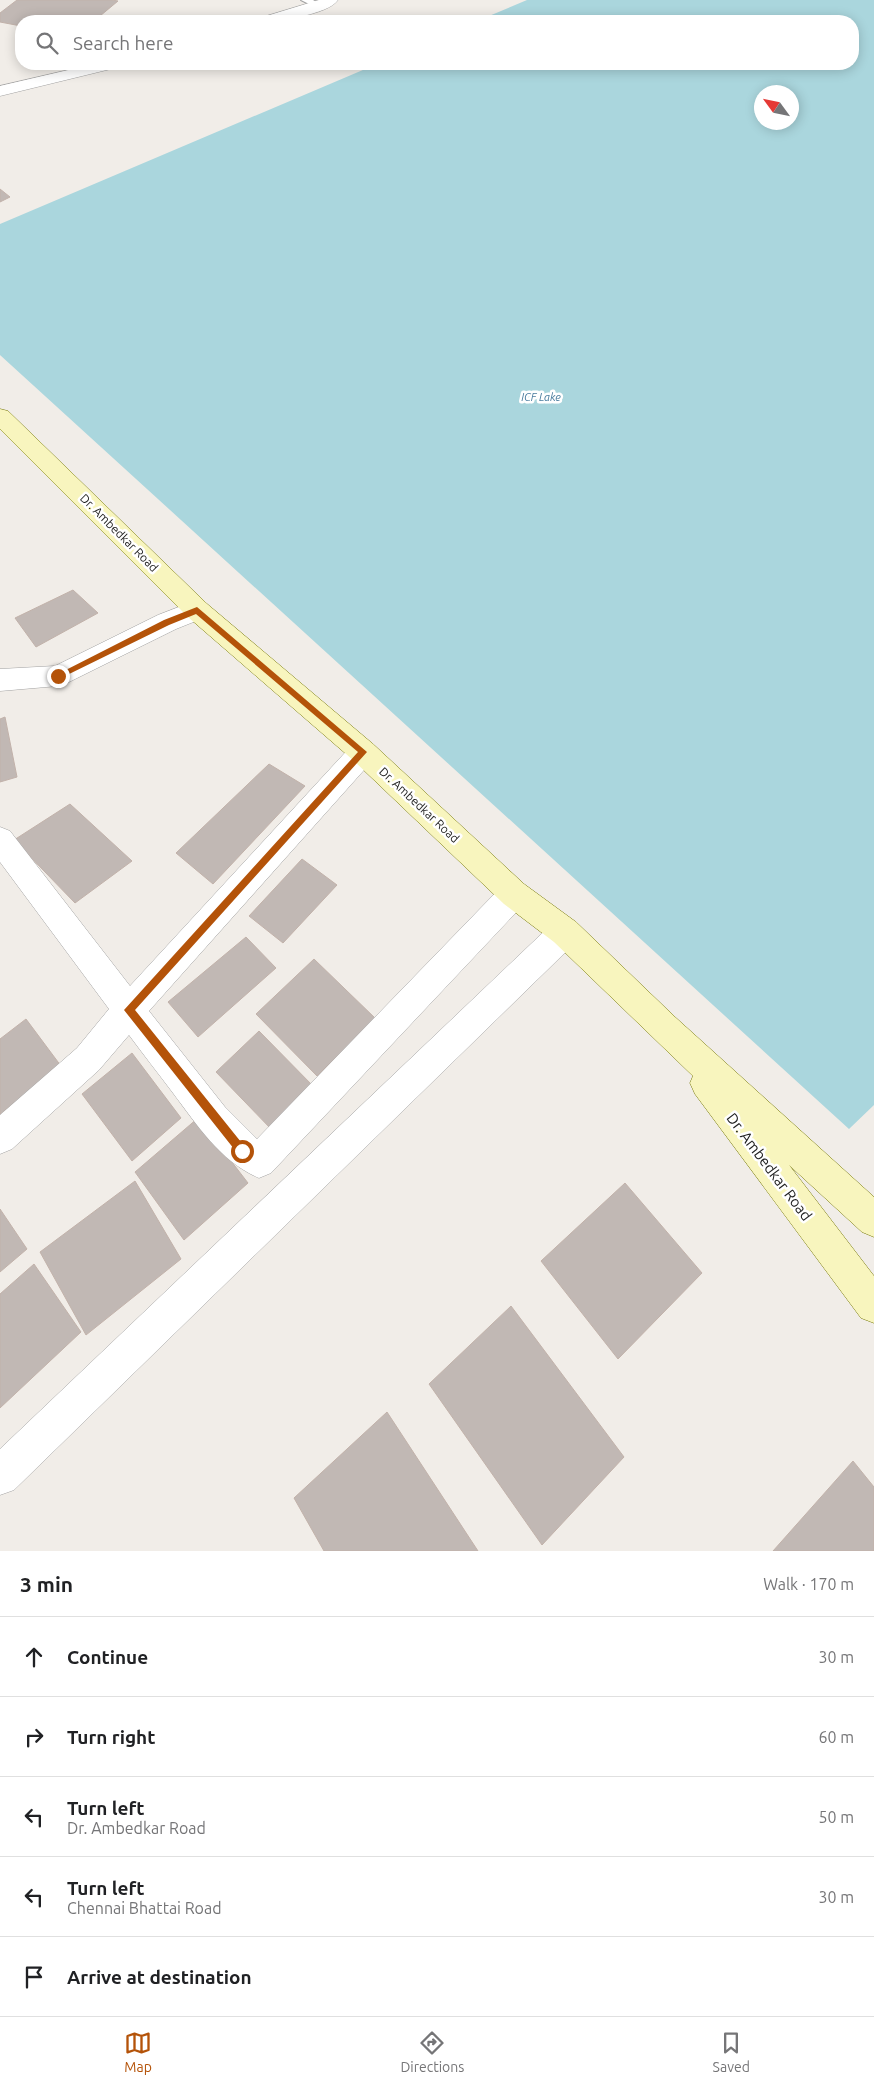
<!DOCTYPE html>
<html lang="en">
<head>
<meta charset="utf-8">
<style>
	body { margin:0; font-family:Ubuntu,sans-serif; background:#f2f2f2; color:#202124 }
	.compass { position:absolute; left:754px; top:85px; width:45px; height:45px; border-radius:50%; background:#fff; box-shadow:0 2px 12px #0003; rotate:303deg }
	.stop { position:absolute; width:15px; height:15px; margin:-11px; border:4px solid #b45309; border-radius:50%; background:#fff }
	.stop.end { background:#b45309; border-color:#fff; box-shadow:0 1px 5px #0008 }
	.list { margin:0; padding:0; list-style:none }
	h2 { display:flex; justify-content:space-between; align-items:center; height:65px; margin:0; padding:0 20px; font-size:21px }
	h2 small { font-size:16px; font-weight:400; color:#757577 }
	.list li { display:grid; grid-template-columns:32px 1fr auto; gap:15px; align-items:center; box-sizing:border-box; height:80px; padding:0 20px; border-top:1px solid #e0e0e0 }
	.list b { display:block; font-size:19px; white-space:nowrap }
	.list p { margin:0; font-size:16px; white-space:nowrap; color:#757577 }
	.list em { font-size:16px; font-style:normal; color:#757577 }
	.icon { flex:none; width:28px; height:28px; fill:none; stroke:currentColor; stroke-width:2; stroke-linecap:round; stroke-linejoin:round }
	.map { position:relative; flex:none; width:874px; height:1551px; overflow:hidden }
	.search { position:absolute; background:#fff; box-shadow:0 2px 12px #0003; left:15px; right:15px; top:15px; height:55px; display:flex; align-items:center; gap:12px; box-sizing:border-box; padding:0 18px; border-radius:20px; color:#757577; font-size:19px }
	.sheet { height:465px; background:#fff }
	nav { display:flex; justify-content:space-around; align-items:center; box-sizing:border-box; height:70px; border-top:1px solid #e0e0e0; background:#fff; font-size:14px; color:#757577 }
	nav a { display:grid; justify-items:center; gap:2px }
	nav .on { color:#b45309 }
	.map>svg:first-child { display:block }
</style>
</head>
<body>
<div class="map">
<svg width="874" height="1551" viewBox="0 0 874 1551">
	<rect width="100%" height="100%" fill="#f1ede8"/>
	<path fill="#aad6dd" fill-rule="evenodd" d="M527 0H874V1105L849 1129 0 355V224L377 64H853V21H477ZM762 92H792V122H762Z"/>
	<path fill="#c1b8b4" stroke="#c2b2aa" d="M17 0H112L118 1 94 21H21V26L0 22V13Z
		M0 189 10 197 0 202Z
		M73 590 98 613 36 647 15 618Z
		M5 717 17 777 0 782V719Z
		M269 764 305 786 213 884 176 853Z
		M70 804 132 861 75 903 14 840Z
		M302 859 337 885 283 943 249 916Z
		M246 937 276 968 198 1037 168 1002Z
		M314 959 375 1018 317 1076 256 1014Z
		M26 1019 61 1066 0 1114V1039Z
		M259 1031 314 1087 272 1130 216 1072Z
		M132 1053 181 1118 132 1161 82 1094Z
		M198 1118 248 1183 184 1240 135 1172Z
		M135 1181 181 1259 86 1335 40 1252Z
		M625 1183 702 1273 618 1359 541 1261Z
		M0 1209 27 1249 0 1272Z
		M34 1264 81 1332 0 1408V1294Z
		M511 1306 624 1457 542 1545 429 1384Z
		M387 1412 478 1551H324L294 1498Z
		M853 1461 874 1487V1551H773Z"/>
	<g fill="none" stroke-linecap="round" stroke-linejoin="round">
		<defs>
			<path id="service" d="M301 0H313L323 6 319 9Z"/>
			<path id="minor" d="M363 741 373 744 377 752 373 760 149 1011 225 1107 257 1139 504 884 514 881 524 884 529 894 524 904 271 1173 259 1178C221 1162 197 1125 173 1093 158 1073 143 1054 129 1035L99 1070 12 1149 0 1154V1115L77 1048 109 1009 0 862V827L10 831 130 986 353 744Z
				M565 918 576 922 580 932 576 942 14 1490 0 1495V1449L554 922Z"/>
			<path id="tertiary" d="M319 0H338C328 15 275 22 257 21L260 18Z
				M94 64H121L119 67 0 96V86Z
				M197 600 206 603 209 610 206 617 176 629 67 683 58 686 0 691V669L55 666 158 615Z"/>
			<path id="secondary" d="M0 409 8 411 206 603 373 744 524 884 576 922 675 1017 874 1197V1237L862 1232 789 1165 874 1276V1323L861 1318 695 1094 690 1083 693 1076 554 942 504 904 353 760 188 617 0 429Z"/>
		</defs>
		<use href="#service" stroke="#a2a2a2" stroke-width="2"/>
		<use href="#minor" stroke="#a2a2a2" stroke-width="1"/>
		<use href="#tertiary" stroke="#a2a2a2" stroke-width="1"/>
		<use href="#secondary" stroke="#757708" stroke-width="1"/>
		<use href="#service" fill="#fff" fill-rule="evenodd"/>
		<use href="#minor" fill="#fff" fill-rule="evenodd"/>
		<use href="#tertiary" fill="#fff" fill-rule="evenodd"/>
		<use href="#secondary" fill="#f8f5be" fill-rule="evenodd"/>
	</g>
	<path fill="#b45309" d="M197 607 367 752 135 1010 245 1147 246 1151 242 1156 238 1154 124 1010 358 752 196 614 169 625 61 678H56L54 676 164 620Z"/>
	<g text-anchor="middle" stroke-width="5" stroke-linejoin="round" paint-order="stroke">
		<g font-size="11" font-style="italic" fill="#497c9e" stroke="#fff">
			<text x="541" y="401">ICF Lake</text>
		</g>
		<g font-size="12" fill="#212121" stroke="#fff">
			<text transform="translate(119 533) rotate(45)" y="4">Dr. Ambedkar Road</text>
			<text transform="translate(419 805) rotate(43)" y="4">Dr. Ambedkar Road</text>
		</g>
		<g font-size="15" fill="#212121" stroke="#fff">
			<text transform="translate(769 1167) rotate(53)" y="5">Dr. Ambedkar Road</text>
		</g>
	</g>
</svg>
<svg class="compass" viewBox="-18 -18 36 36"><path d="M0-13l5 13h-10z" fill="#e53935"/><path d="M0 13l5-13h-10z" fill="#757577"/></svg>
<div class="stop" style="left:242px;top:1151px"></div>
<div class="stop end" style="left:58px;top:676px"></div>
<div class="search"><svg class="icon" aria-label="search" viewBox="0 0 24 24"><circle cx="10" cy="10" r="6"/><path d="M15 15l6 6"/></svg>Search here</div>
</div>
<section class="sheet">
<h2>3 min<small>Walk · 170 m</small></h2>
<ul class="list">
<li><svg class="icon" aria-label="ahead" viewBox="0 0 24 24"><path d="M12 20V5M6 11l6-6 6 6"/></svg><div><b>Continue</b></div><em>30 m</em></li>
<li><svg class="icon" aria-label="right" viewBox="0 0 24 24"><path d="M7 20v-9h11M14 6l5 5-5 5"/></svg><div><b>Turn right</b></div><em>60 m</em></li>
<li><svg class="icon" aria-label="left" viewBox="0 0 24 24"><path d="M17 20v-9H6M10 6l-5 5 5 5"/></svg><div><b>Turn left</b><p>Dr. Ambedkar Road</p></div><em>50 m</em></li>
<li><svg class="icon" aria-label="left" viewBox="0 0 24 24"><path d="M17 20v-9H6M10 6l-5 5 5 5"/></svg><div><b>Turn left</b><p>Chennai Bhattai Road</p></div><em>30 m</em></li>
<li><svg class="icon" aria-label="arrive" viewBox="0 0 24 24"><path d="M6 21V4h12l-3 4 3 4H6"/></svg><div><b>Arrive at destination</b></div></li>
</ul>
</section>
<nav>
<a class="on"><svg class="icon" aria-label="map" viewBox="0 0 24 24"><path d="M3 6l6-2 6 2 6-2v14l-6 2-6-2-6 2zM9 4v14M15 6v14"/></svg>Map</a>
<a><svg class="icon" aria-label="directions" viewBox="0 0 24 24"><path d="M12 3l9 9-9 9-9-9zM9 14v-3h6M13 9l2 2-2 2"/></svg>Directions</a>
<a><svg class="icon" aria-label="saved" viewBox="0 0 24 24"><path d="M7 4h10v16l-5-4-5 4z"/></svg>Saved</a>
</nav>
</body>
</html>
